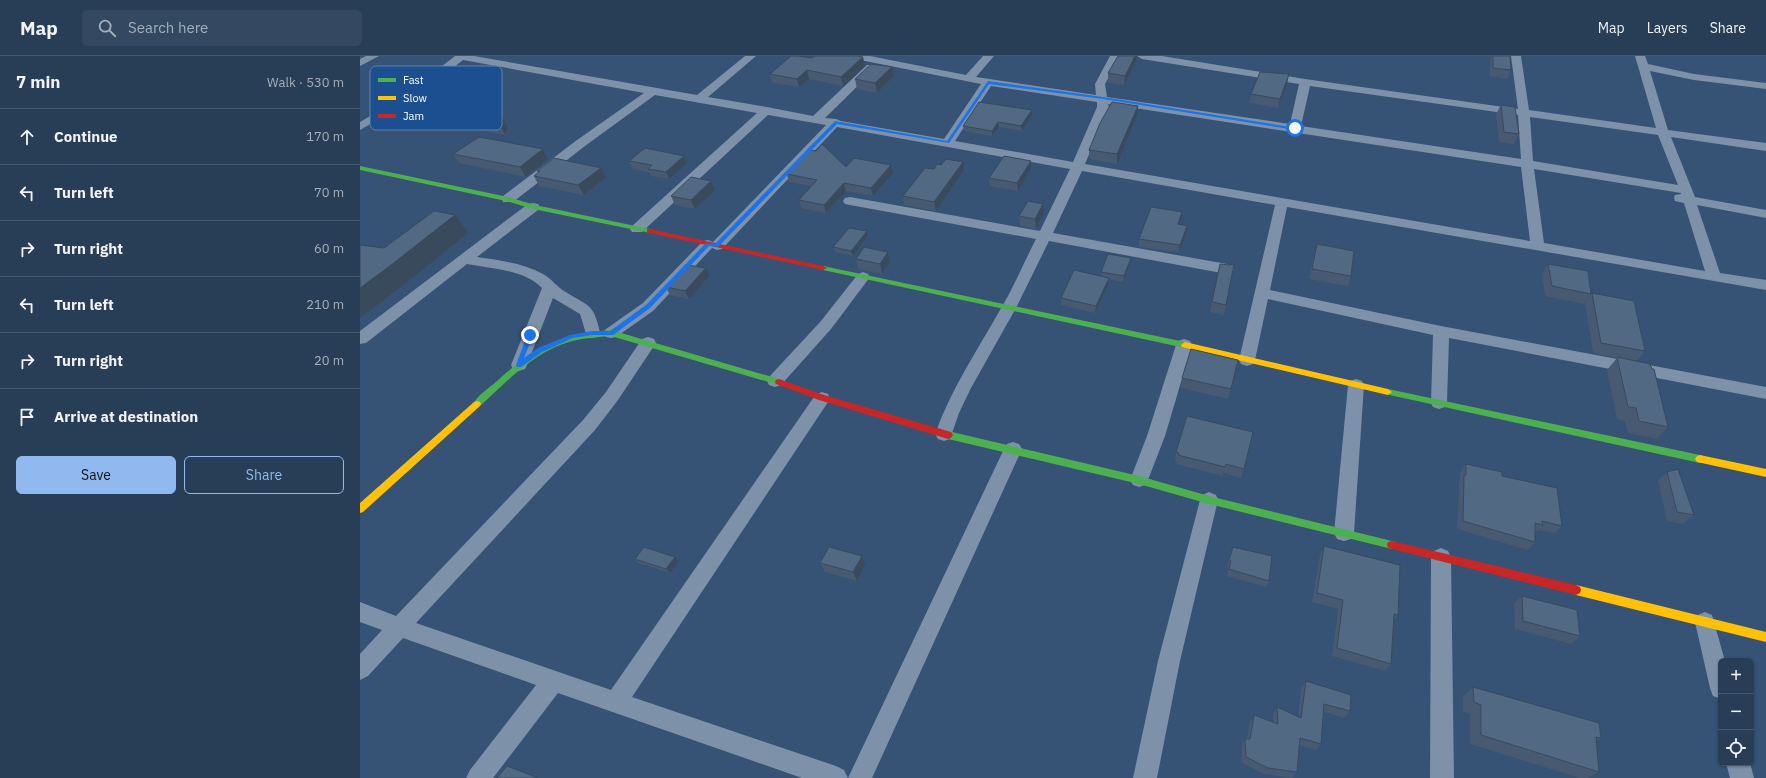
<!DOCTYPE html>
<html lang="en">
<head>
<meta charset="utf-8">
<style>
	body { margin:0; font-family:"IBM Plex Sans",sans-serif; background:#344961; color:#f1f3f6 }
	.controls { position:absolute; right:12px; bottom:12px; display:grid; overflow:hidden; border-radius:6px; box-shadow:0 1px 3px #0004 }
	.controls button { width:36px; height:36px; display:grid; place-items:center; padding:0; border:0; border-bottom:1px solid #44576d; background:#283e57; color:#f1f3f6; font:20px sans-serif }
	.stop { position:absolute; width:12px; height:12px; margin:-9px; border:3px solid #1a73e8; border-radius:50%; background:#fff }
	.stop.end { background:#1a73e8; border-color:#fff; box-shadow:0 1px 4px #0008 }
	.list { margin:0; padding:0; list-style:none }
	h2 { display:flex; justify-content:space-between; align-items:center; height:52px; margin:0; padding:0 16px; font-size:17px }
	h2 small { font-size:13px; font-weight:400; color:#a5aeba }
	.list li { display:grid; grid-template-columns:26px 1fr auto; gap:12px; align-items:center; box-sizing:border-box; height:56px; padding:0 16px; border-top:1px solid #44576d }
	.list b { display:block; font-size:15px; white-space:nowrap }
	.list em { font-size:13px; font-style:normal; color:#a5aeba }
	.actions { display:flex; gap:8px; padding:12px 16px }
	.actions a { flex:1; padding:9px 0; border:1px solid #90b9f0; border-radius:6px; text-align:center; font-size:14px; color:#90b9f0 }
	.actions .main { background:#90b9f0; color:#111 }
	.icon { flex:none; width:22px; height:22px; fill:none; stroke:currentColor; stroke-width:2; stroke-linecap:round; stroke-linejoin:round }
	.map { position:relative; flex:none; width:1406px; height:722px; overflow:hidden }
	header { display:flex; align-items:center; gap:24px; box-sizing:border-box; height:56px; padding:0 20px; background:#283e57; border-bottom:1px solid #44576d }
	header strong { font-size:19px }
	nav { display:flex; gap:22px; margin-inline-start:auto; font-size:14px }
	.search { width:280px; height:36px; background:#344961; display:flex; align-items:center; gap:10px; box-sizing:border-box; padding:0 14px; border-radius:6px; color:#a5aeba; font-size:15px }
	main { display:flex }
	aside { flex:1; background:#283e57 }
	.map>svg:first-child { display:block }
</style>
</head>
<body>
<header>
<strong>Map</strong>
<div class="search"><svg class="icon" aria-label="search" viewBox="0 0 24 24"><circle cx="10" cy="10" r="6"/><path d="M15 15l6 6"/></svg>Search here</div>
<nav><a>Map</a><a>Layers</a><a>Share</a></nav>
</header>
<main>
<aside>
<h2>7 min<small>Walk · 530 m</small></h2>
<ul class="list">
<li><svg class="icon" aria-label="ahead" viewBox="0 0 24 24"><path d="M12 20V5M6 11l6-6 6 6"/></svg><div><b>Continue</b></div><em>170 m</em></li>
<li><svg class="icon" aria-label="left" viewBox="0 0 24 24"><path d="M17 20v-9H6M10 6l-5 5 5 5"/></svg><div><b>Turn left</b></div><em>70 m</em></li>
<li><svg class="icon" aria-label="right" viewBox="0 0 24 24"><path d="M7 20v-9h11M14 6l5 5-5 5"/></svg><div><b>Turn right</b></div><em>60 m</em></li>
<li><svg class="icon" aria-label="left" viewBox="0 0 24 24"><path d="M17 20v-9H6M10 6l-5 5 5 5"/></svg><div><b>Turn left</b></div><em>210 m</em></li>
<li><svg class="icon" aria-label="right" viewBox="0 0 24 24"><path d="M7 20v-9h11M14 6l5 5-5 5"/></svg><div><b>Turn right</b></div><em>20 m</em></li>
<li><svg class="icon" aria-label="arrive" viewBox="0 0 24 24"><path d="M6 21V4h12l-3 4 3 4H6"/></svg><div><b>Arrive at destination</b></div></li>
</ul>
<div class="actions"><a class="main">Save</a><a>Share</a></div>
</aside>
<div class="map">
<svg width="1406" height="722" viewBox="0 0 1406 722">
	<rect width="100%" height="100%" fill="#365274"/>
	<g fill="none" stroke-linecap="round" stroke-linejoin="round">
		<path fill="#7d92a8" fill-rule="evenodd" d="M6 0H19L0 10V3Z
			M95 0H114L337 39 385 0H396L348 41 407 51 453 60 507 9H515L516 11 515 13 465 62 476 63 481 65 584 83 621 28 495 3 490 0H510L606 19 623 0H634L616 21 736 39 735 28 750 0H760L745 28 747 41 930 68 939 28 782 3 777 0H802L945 23 1158 53 1151 0H1161L1169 54 1296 72 1275 0H1285L1288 8 1334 18 1406 27V33L1334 24 1290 15 1308 74 1406 87V95L1311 81 1335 141 1406 154V162L1337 149 1360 217 1406 224V234L927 151 910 234 1081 270 1406 331V343L1089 282 1087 347 1085 351 1079 353 1073 351 1071 347 1073 279 908 243 895 304 893 308 887 310 881 308 879 304 915 149 722 115 693 177 867 208 872 210 874 213 872 216 867 218 689 185 656 252 611 332 599 357 590 383 584 385 578 383 575 378C591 333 617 295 640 254 654 231 664 206 676 183L490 149 485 148 483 145 485 142 490 141 680 175 710 113 477 71 362 193 357 194 352 192 293 255 256 281 251 282 246 281 243 277 246 273 283 247 343 185 348 184 353 186 466 69 408 59 282 176H272L270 173 272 170 397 57 295 39 225 90 153 146H143L142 143 143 140 217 84 284 37 103 4 49 46 0 74V66L41 42ZM631 30 737 46V51L713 106 595 85ZM950 30 1158 59 1161 103 941 70ZM748 48 1161 111 1170 185 725 108 749 51ZM1170 61 1298 79 1318 129 1173 105ZM1174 113 1321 137V138L1315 139 1314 142 1315 145 1324 147 1345 215 1184 187Z
			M173 147 178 148 180 151 178 154 117 201C138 204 163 207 183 218 191 222 196 230 204 235 227 250 234 246 240 277L237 281 232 282 227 281 220 258 193 242 167 309 165 313 159 315 153 313 151 309 182 232C163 213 132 213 107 208L6 287 0 288V275L168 148Z
			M503 216 508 218 510 221 471 273 421 329 415 331 409 329 407 325 409 321 461 265 498 218Z
			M288 281 294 283 296 287 258 344 235 374 56 567 251 634 456 338 462 336 468 338 470 342 468 346 272 641 476 710 484 714 488 722H442L198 637 133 722H106L110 714 176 629 43 582 8 620 0 624V598L22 574 0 566V546L36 560 223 364 246 336 282 283Z
			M824 283 830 285 832 289 805 380 788 424 785 429 779 431 773 429 770 424 787 380 816 289 818 285Z
			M996 323 1002 325 1004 329 994 477 991 483 984 485 977 483 974 477 988 329 990 325Z
			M653 386 659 388 662 393 512 722H488L644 393 647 388Z
			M849 436 856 439 858 444 820 605 797 722H773L798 605 840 444 842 439Z
			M1081 492 1088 495 1091 501 1094 722H1070L1071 501 1074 495Z
			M1345 556 1352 559 1365 605H1361V643L1353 640 1350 632 1335 566 1338 559Z
			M1366 707H1390L1394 722H1370Z"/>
		<path fill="#4caf50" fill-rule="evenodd" d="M0 110 148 141 175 149 290 173 294 175 290 177 173 153 146 145 0 114Z
			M460 210H463L825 286 829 289 825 292 463 214 459 212Z
			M251 274 419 323 423 326 419 329 251 280C238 281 225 282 212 285 175 295 147 325 120 350H114L113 348C118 339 129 332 137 325 174 291 200 278 251 274Z
			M1028 333 1340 399 1343 400 1345 403 1343 406 1340 407 1025 338 1024 336Z
			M588 375 779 420 849 440 1032 485 1036 486 1037 489 1036 492 1032 493 849 448 779 428 588 383 585 382 583 379 585 376Z"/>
		<path fill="#ffc107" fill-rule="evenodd" d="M825 286 1028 333 1032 336 1028 339 822 291 821 289Z
			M117 345 120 346 121 348 120 350 3 456 0 457V447L114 346Z
			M1340 399 1406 413V421L1337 406 1335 403 1337 400Z
			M1216 529 1406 576V586L1216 539 1212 537 1211 534 1212 531Z"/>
		<path fill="#c62828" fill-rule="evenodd" d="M287 173H290L463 210 467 212 463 214 290 177H287Z
			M419 323 464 339 591 376 593 379 591 382 588 383 459 344 416 328 415 326 416 324Z
			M1032 485 1216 529 1220 531 1221 534 1220 537 1216 539 1028 492 1027 489 1028 486Z"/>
	</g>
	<path fill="#475a72" d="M1131 0H1150L1151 14 1147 23 1130 20V5Z
		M452 2 505 10 483 30 449 23 439 31 412 27 410 18Z
		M776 6 764 29 748 27V17Z
		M534 20 517 37 497 33 495 23Z
		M927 28 918 52 889 47 891 38Z
		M1141 49 1159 78 1154 88 1139 86 1136 58Z
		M778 50 777 60 757 108 729 103V94Z
		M672 54V59L662 75 639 71 632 80 604 75 603 70Z
		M84 57 148 71 145 79 90 67Z
		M93 98 188 103 166 121 99 107Z
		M324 100 327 107 309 123 291 120 289 116 272 113 269 105Z
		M671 105V113L658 135 630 130 629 122Z
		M486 111 533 117 513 140 486 135 466 157 441 152 439 144 451 130 429 126 427 118Z
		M574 113 604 114 576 155 544 149 543 140Z
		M177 115 246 121 224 139 179 130 174 120 179 117Z
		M351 125 355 134 335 153 315 149 311 140Z
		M684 158 676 173 660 170 659 160Z
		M821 164 820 168 826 178 819 196 779 191V183Z
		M507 175 508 180 493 200 475 196 473 191Z
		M957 188 991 220 988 230 949 223 954 198Z
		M528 196 530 206 522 218 498 213 496 203Z
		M771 202 770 207 763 226 748 223V229L735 257 701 249V242L741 220V216Z
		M860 208 866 249 864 259 850 256Z
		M1188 208 1231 238 1224 248 1185 240 1182 218Z
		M346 212 349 220 329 243 310 239 306 231Z
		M1232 237 1285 295 1277 305 1292 313 1308 371 1297 383 1268 377 1265 365 1257 363 1247 314 1257 302 1233 297 1225 247Z
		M878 304 868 343 821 332 822 322Z
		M827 360 884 413 881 422 863 417V420L816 408 817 406 815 405 816 396Z
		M1106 408 1142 420 1202 470 1195 477 1178 474 1175 477V486L1168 494 1097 473 1099 427 1100 424V416Z
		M1307 416 1334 459 1323 468 1307 465 1298 425Z
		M964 490 1038 559 1034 564 1031 608 1025 615 972 600 978 553 952 546 960 499Z
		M873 491 909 525 906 531 867 520 869 511H867Z
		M275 503 319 505 310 517 278 507Z
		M460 507 505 509 497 525 465 516Z
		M1162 540 1220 580 1211 588 1155 573 1154 548Z
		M946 625 990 655 984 662 964 656 961 688 956 694 939 689 937 716 932 722 904 718 882 707V689L885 683H887L890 666 894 659 913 666V658L917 651 938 661 941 632Z
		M1113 631 1241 682 1236 685 1239 716 1228 722H1220L1110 688V658L1103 655V641Z"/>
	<path fill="#394a5c" d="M775 0H777L776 6 764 29 765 20Z
		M503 1 505 10 483 30 481 21Z
		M532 11 534 20 517 37 515 27Z
		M447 14 449 23 439 31 437 23Z
		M929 18 927 28 918 52 920 43Z
		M778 50 777 60 757 108V98Z
		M672 54V59L662 75 661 70Z
		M142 61 148 71 145 79 140 69Z
		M638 66 639 71 632 80V75Z
		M183 93 188 103 166 121 160 111Z
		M324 100 327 107 309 123 306 116Z
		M671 105V113L658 135 657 127Z
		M603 106 604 114 576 155 574 146Z
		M531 109 533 117 513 140 511 132Z
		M241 112 246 121 224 139 218 129Z
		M351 125 355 134 335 153 331 144Z
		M484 127 486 135 466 157 464 149Z
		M683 148 684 158 676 173 675 163Z
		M822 156 821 164 817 176 818 168Z
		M95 159 108 177 46 227 0 262V232Z
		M827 170 826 178 819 196 820 189Z
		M507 175 508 180 493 200 491 195Z
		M528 196 530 206 522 218 520 208Z
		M771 202 770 207 763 226 764 220Z
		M346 212 349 220 329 243 325 235Z
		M749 222 748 229 735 257 736 250Z
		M502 500 505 509 497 525 493 516Z
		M315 501 319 505 310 517 306 513Z"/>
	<path fill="#526984" stroke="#394a5c" d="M431 0H438L452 2 455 0H497L503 1 481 21 447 14 437 23 410 18Z
		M758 0H775L765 20 748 17Z
		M1133 0H1150L1151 14 1133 12Z
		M511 8 532 11 515 27 495 23Z
		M900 16 929 18 920 43 891 38Z
		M619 46 672 54 661 70 638 66 632 75 603 70Z
		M752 46 778 50 757 98 729 94 740 67Z
		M1141 49 1155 51 1159 78 1144 76Z
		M119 81 183 93 160 111 93 98Z
		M462 88 486 111 494 102 531 109 511 132 484 127 464 149 439 144 457 124 427 118 450 94 456 95Z
		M285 92 324 100 306 116 288 113 292 109 269 105Z
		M644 100 671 105 657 127 629 122Z
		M194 102 241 112 218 129 174 120 180 115H177Z
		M586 103 603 106 574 146 543 140 565 112 574 113 577 108 581 109Z
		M331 121 351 125 331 144 311 140Z
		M668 145 683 148 675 163 659 160Z
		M791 151 822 156 818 168 827 170 820 189 779 183Z
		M74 155 95 159 31 209 0 232V189L24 192Z
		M489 172 507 175 491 195 473 191Z
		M957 188 994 195 991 220 952 213Z
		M504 191 528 196 520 208 496 203Z
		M748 198 771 202 764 220 741 216Z
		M860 208 869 209 874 208 866 249 852 246Z
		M1188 208 1228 215 1231 238 1192 230Z
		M327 209 346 212 325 235 306 231Z
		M714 214 749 222 736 250 701 242Z
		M1232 237 1274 245 1285 295 1241 287Z
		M831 293 878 304 871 333 822 322Z
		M1257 301 1290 308 1292 313H1294L1308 371 1279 365 1276 352 1268 351Z
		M827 360 893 376 884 413 866 408 865 411 818 399 819 397 816 396Z
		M1106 408 1142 416V420L1197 432 1202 470 1182 465 1183 469 1175 467V486L1103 465 1104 419H1106Z
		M1318 413 1334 459 1317 456 1307 416Z
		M964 490 1040 509 1038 559 1034 558 1031 608 977 592 983 544 957 537Z
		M284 491 315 501 306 513 275 503Z
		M469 491 502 500 493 516 460 507Z
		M873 491 912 500 909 525 869 513 871 505 869 504Z
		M1162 540 1217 554 1220 580 1163 565Z
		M946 625 991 639 990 655 964 648 961 688 940 682 937 716 908 712 886 701 885 683H890L894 659 918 668 917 651 941 662Z
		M1113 631 1239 667 1241 682 1236 681 1239 716 1121 679V649L1114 646Z
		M147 710 178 722H137Z"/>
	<path fill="#1a73e8" d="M628 25 743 41 937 72 935 74 743 43 629 28 589 87 477 68 358 191 349 190 290 252 253 279H232L213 282 182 296 161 311H157L156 309 168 277 173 279 164 302 178 292 210 279 232 275H250L286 249 346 187 355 188 475 65 587 85Z"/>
	<rect x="10" y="10" width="132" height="64" rx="6" fill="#1b4f8f" stroke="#5f84b1" stroke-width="1"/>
	<rect x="18" y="22" width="18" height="4" fill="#4caf50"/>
	<rect x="18" y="40" width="18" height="4" fill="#ffc107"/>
	<rect x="18" y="58" width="18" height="4" fill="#c62828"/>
	<g font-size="11" fill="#fff">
		<text x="43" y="28">Fast</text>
		<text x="43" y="46">Slow</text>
		<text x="43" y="64">Jam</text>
	</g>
</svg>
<div class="controls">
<button>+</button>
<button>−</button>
<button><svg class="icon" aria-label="locate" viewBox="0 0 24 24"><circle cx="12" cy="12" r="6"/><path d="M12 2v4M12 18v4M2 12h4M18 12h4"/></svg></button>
</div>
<div class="stop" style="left:935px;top:72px"></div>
<div class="stop end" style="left:170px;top:279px"></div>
</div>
</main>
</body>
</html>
